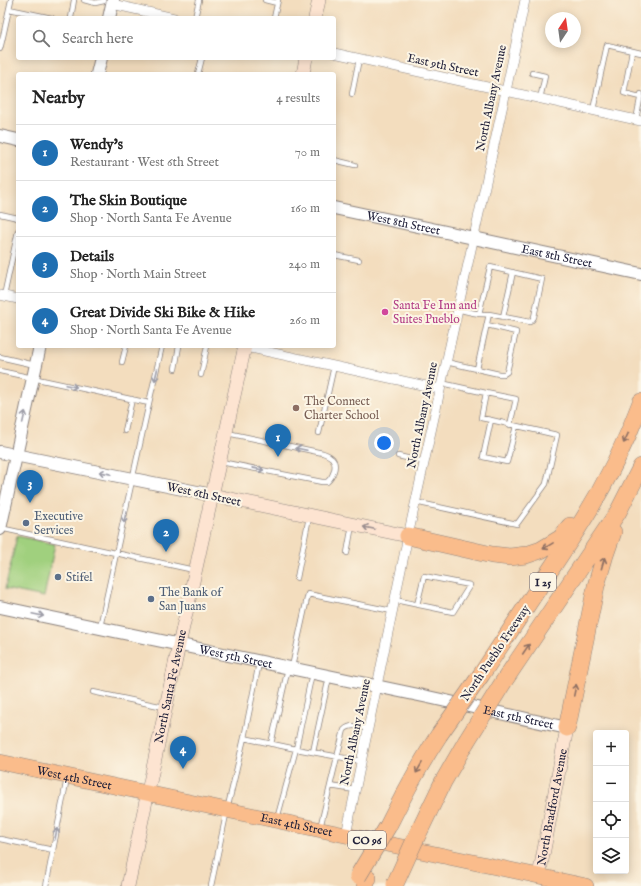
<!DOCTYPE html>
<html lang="en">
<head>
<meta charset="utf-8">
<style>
	body { margin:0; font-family:"IM FELL English",serif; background:#f2f2f2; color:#222 }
	.controls { position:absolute; right:12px; bottom:12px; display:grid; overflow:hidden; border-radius:4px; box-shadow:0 2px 10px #0003 }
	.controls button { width:36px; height:36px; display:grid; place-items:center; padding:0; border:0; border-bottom:1px solid #e0e0e0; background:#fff; color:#222; font:20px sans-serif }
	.compass { position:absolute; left:545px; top:12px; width:36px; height:36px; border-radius:50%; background:#fff; box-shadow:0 2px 10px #0003; rotate:13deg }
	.you { position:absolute; left:384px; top:443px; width:14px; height:14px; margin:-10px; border:3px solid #fff; border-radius:50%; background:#1a73e8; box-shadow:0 0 0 6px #1a73e833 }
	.badge { display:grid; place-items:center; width:26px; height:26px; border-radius:50%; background:#1f6fb2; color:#fff; font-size:13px; font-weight:700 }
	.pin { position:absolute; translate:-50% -33px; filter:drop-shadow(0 1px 2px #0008) }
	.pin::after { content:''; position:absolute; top:21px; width:14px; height:12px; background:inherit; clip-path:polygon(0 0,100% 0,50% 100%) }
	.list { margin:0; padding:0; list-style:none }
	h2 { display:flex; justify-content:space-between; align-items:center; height:52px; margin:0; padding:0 16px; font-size:17px }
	h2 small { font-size:13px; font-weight:400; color:#767676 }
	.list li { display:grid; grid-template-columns:26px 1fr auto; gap:12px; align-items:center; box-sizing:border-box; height:56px; padding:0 16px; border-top:1px solid #e0e0e0 }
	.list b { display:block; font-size:15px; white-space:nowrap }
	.list p { margin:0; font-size:13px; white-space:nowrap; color:#767676 }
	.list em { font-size:13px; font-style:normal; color:#767676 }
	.icon { flex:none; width:22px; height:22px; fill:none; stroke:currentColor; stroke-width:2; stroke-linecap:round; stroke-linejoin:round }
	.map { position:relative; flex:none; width:641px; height:886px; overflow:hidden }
	.search { position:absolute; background:#fff; box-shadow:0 2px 10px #0003; left:16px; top:16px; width:320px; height:44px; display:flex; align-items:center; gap:10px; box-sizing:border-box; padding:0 14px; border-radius:4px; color:#767676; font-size:15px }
	.panel { position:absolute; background:#fff; box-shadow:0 2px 10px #0003; left:16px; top:72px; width:320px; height:276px; border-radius:4px }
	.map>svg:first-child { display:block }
</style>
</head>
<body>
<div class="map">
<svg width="641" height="886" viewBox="0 0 641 886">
	<rect width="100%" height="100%" fill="#fcf5e5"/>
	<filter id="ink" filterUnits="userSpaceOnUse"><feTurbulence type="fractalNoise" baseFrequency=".025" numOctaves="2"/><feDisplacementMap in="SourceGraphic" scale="8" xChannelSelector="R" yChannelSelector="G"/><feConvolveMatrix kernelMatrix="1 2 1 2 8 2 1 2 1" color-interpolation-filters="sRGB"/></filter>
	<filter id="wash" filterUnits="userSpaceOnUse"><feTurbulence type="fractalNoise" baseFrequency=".012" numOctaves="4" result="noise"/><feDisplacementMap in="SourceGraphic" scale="16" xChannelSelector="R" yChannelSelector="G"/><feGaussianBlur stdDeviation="0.9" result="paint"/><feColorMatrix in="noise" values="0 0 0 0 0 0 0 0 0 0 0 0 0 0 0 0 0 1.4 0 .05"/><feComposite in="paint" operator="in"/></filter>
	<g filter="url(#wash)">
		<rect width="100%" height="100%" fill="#f3ddbe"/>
		<path fill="#a0d07e" stroke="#61795c" d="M17 536 55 544 44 597 5 589Z"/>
	</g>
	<g filter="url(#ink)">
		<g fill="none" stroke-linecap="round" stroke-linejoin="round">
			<defs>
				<path id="service" d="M84 0 95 3 104 1
					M265 0 277 3
					M9 9 11 0
					M71 18 74 0
					M195 18 199 0
					M274 18 278 0
					M0 41H2L9 9 52 18
					M0 49 2 41
					M632 51 624 93 640 97
					M532 73 545 76 540 99
					M198 74 202 58
					M352 94 359 59
					M593 110 607 45 641 53
					M636 120 641 94
					M334 160 355 165
					M0 214 18 218
					M334 255 359 260
					M4 296 18 231
					M457 309C468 312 479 315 489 314L530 322 532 320 534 317 542 279 490 267 479 314
					M503 317 513 272
					M487 325 516 332 507 372 504 374H499L477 369 489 314
					M0 357 35 365
					M122 362 126 346
					M446 362 477 369
					M175 369 179 346
					M0 371 149 403 100 627
					M201 375 207 346
					M441 383 486 393 481 418 491 420 483 457 507 462 516 426
					M486 393 516 399 510 425
					M149 403 162 346
					M125 431 132 399
					M319 433 334 366
					M398 456 424 462
					M221 462 322 482H327C333 477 338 465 332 458 329 455 326 454 323 453L227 433
					M415 502 517 524 546 484 557 435 491 420
					M0 528 194 570
					M347 553 352 525
					M297 578 309 517
					M395 600 453 612 470 585 424 576 417 605
					M259 663 244 738 296 749 312 673
					M292 667 308 594 392 611
					M93 692 164 707
					M271 744 288 668
					M313 752 329 677
					M330 786 355 790
					M277 819 296 749 361 761
					M320 828 337 757 344 730C351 723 360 727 368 729
					M0 839 53 850
					M46 886 67 778
					M211 886 227 810 244 738"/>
				<path id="minor" d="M112 4 174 18
					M334 53 641 121
					M0 295 18 299
					M241 346 440 389
					M346 835 408 536 506 91 525 0"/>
				<g id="tertiary">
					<path d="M109 18 113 0"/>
					<path d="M97 74 101 58"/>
					<path d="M0 136 18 140"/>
					<path id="s1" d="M334 208 641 274"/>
					<path d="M0 452 212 495"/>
					<path d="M0 529 40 346"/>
					<path id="s2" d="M0 607 428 697 567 728"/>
				</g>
				<g id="secondary">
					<path d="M315 18 319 0"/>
					<path d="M303 74 306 58"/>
					<path d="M212 495 408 536"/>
					<path id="s3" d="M539 876 567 728"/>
					<path id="s4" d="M128 886 179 645 245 346"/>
				</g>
				<g id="primary">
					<path id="s5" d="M0 762 586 886"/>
				</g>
				<path id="motorway" d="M408 536 492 555 510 557 526 555 541 550 561 538 570 526
					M481 675 576 531C602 491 624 448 641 402
					M504 681 618 512 641 467
					M567 728 596 586 605 555 613 532
					M429 811 443 782 466 742
					M388 826C404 794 420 764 439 735
					M365 886 368 878"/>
			</defs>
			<use href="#service" stroke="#8a807c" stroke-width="6"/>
			<use href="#minor" stroke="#8a807c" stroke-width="10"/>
			<use href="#tertiary" stroke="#8a807c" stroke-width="14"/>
			<use href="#secondary" stroke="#8a807c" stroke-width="14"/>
			<use href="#primary" stroke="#8a807c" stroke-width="16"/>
			<use href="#motorway" stroke="#8a807c" stroke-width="18"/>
			<use href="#service" stroke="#fff" stroke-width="4.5"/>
			<use href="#minor" stroke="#fff" stroke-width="9"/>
			<use href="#tertiary" stroke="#fff" stroke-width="12"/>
			<use href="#secondary" stroke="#fde4d1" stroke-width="13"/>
			<use href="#primary" stroke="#fabc8b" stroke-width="15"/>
			<use href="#motorway" stroke="#fabc8b" stroke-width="17"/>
			<defs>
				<path id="motorway-bridge" d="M439 735 481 675
					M466 742 504 681
					M358 876 388 826
					M395 884 414 842 429 811"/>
			</defs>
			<use href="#motorway-bridge" stroke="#8a807c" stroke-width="18" stroke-linecap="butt"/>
			<use href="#motorway-bridge" stroke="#fabc8b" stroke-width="17"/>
		</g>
		<defs><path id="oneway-shaft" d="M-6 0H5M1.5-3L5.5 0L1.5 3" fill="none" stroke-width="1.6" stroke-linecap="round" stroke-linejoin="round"/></defs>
		<g stroke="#9c9ca7">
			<use href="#oneway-shaft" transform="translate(156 375) rotate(103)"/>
			<use href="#oneway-shaft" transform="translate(71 386) rotate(12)"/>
			<use href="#oneway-shaft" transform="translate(24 417) rotate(-77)"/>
			<use href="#oneway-shaft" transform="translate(301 449) rotate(-168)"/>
			<use href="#oneway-shaft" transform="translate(258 469) rotate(11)"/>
			<use href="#oneway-shaft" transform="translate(105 473) rotate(-169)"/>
			<use href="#oneway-shaft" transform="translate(125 517) rotate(102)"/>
			<use href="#oneway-shaft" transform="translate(38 615) rotate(12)"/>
			<use href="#oneway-shaft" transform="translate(56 834) rotate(-79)"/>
		</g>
		<g stroke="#8e6f63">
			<use href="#oneway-shaft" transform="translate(626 438) rotate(115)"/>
			<use href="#oneway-shaft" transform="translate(548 546) rotate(149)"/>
			<use href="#oneway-shaft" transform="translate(603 563) rotate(-74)"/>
			<use href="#oneway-shaft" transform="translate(526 649) rotate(-56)"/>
			<use href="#oneway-shaft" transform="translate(575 690) rotate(-78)"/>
			<use href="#oneway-shaft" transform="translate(419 768) rotate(120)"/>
		</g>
		<use stroke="#9a8d8e" href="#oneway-shaft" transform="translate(369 528) rotate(-168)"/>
	</g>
	<circle fill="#d1479c" stroke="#fcf5e5" stroke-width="1.5" cx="385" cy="312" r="4"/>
	<circle fill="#8d6e63" stroke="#fcf5e5" stroke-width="1.5" cx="296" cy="408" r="4"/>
	<g fill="#5c6f8a" stroke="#fcf5e5" stroke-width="1.5">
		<circle cx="26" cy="523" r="4"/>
		<circle cx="58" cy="577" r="4"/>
		<circle cx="151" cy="599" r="4"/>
	</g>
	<g text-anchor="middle" stroke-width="4" stroke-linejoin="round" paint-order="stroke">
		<g fill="#fcf5e5" stroke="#63616e" stroke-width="1">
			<rect x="530" y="573" width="26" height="18" rx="3"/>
			<rect x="348" y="831" width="38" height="18" rx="3"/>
		</g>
		<g font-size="11" font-weight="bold" fill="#22223b">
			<text x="543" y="586">I 25</text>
			<text x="367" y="844">CO 96</text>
		</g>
		<g font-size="12" fill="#22223b" stroke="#fcf5e5">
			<text transform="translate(443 65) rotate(12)" y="4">East 9th Street</text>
			<text transform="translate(491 98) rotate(-78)" y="4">North Albany Avenue</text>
			<text dy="4" stroke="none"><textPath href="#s1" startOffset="71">West 8th Street</textPath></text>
			<text dy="4" stroke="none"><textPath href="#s1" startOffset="228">East 8th Street</textPath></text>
			<text transform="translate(422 415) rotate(-78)" y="4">North Albany Avenue</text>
			<text transform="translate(204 494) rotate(12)" y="4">West 6th Street</text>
			<text transform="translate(495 653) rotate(-56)" y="4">North Pueblo Freeway</text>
			<text dy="4" stroke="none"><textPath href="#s2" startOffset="241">West 5th Street</textPath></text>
			<text dy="4" stroke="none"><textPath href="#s4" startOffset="204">North Santa Fe Avenue</textPath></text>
			<text dy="4" stroke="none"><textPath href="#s2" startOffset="530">East 5th Street</textPath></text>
			<text transform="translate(355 732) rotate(-78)" y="4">North Albany Avenue</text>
			<text dy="4" stroke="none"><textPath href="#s5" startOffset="76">West 4th Street</textPath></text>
			<text dy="4" stroke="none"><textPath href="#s3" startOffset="70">North Bradford Avenue</textPath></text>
			<text dy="4" stroke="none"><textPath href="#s5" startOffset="303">East 4th Street</textPath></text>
		</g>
		<g font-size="12" fill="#b23c85" stroke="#fcf5e5" text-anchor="start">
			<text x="393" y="309">Santa Fe Inn and<tspan x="393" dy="14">Suites Pueblo</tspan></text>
		</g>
		<g font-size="12" fill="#785e54" stroke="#fcf5e5" text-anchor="start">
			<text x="304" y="405">The Connect<tspan x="304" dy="14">Charter School</tspan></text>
		</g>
		<g font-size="12" fill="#4e5e75" stroke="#fcf5e5" text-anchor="start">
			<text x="34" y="520">Executive<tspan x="34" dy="14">Services</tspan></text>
			<text x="66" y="581">Stifel</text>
			<text x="159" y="596">The Bank of<tspan x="159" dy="14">San Juans</tspan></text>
		</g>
	</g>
</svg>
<div class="controls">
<button>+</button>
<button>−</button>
<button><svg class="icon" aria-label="locate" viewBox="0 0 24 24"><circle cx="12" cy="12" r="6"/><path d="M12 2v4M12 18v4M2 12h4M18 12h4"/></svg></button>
<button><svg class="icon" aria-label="layers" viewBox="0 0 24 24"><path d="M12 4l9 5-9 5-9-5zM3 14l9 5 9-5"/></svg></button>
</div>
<svg class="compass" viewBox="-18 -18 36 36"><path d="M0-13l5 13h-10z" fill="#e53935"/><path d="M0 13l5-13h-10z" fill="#767676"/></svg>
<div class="you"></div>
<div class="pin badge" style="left:278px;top:457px">1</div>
<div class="pin badge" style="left:166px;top:552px">2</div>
<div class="pin badge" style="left:30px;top:503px">3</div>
<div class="pin badge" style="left:183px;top:769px">4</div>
<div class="search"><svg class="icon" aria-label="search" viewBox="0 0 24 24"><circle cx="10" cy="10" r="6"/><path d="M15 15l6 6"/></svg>Search here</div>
<section class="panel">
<h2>Nearby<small>4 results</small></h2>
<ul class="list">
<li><span class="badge">1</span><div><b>Wendy's</b><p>Restaurant · West 6th Street</p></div><em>70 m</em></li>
<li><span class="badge">2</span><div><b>The Skin Boutique</b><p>Shop · North Santa Fe Avenue</p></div><em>160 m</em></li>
<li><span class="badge">3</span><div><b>Details</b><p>Shop · North Main Street</p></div><em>240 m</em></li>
<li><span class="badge">4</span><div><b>Great Divide Ski Bike &amp; Hike</b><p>Shop · North Santa Fe Avenue</p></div><em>260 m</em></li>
</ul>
</section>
</div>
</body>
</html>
